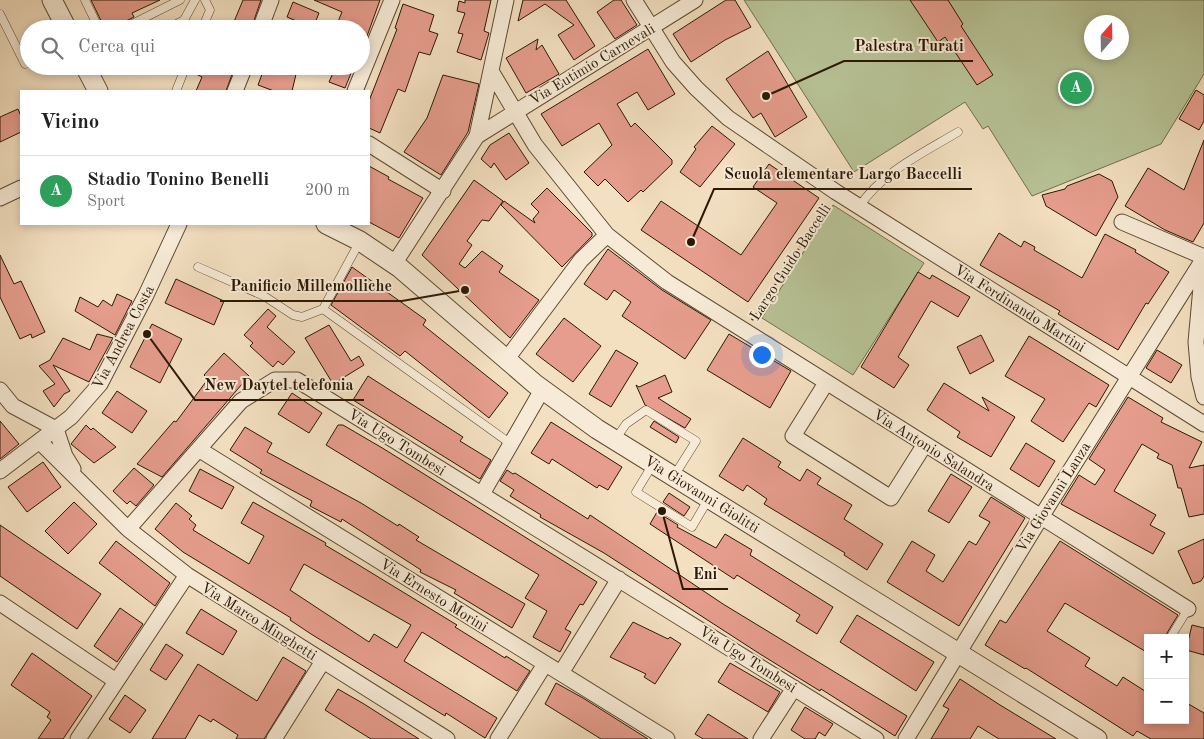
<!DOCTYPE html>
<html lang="it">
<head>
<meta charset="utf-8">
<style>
	body { margin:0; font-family:"Old Standard TT",serif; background:#f6f6f6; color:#222 }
	.controls { position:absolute; right:15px; bottom:15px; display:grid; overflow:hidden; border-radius:0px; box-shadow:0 2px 8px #0003 }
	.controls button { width:45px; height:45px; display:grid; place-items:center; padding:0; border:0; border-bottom:1px solid #e0e0e0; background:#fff; color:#222; font:25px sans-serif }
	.compass { position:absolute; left:1084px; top:15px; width:45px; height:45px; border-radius:50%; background:#fff; box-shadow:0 2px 8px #0003; rotate:20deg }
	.you { position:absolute; left:761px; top:354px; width:18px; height:18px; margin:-12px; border:4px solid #fff; border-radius:50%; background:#1a73e8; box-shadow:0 0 0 8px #1a73e833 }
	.badge { display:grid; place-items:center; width:32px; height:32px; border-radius:50%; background:#8f2418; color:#fff; font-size:16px; font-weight:700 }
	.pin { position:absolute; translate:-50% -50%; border:2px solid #fff; box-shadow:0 1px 5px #0006 }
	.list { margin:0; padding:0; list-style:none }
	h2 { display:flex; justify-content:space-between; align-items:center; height:65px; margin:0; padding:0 20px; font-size:21px }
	h2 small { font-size:16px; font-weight:400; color:#767676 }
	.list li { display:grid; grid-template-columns:32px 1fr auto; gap:15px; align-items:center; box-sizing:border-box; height:70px; padding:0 20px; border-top:1px solid #e0e0e0 }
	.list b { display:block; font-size:19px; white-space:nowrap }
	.list p { margin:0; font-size:16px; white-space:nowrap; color:#767676 }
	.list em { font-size:16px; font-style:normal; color:#767676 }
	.icon { flex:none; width:28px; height:28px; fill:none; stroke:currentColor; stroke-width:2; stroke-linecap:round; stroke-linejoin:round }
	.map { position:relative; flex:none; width:1204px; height:739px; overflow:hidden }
	.search { position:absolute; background:#fff; box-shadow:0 2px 8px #0003; left:20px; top:20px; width:350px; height:55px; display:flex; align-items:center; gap:12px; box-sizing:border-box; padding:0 18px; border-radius:28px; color:#767676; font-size:19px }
	.panel { position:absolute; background:#fff; box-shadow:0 2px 8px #0003; left:20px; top:90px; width:350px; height:135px; border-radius:0px }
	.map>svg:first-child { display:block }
</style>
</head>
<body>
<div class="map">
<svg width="1204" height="739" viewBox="0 0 1204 739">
	<rect width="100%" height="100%" fill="#f3e0c1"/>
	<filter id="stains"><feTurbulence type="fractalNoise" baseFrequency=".004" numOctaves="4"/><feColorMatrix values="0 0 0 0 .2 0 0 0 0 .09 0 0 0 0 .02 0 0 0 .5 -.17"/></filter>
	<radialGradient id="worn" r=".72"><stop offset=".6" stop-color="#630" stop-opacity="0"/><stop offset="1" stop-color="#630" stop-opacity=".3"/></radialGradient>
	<path fill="#b7c396" stroke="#716e4d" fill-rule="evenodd" d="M744 0H1204V74L1161 144 1032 196 988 126 983 129 965 102 854 172ZM1092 22H1122V52H1092Z
		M833 205 924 263 853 375 762 318Z"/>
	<path fill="#e69d8d" stroke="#2b1804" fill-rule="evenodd" d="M91 0H160L132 13 134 17 110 29H105Z
		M243 0H261L251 29H231Z
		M314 0H380L362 50 361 29H335L342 12Z
		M465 0H491L484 31 489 33 481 60 457 52 463 34 458 33 465 13 457 11 459 1 465 3Z
		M523 0H566L595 46 574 60 558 35 574 25 545 4 518 21Z
		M614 0H621L637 25 615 39 597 12Z
		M726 0H735L751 27 725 40 691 62 673 34Z
		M910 0H948L963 24 961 26 993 75 977 85 945 37 938 42Z
		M293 2 319 13 313 28 287 17Z
		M403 4 434 15 429 31 438 34 430 55 419 52 405 92 398 89 380 133 369 128V101L397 29 395 28Z
		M538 39 536 50 542 45 559 74 526 93 506 58Z
		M648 49 675 94 648 110 637 92 617 104 631 127 635 123 672 160V164L643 192 641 190 628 202 605 179 598 186 584 172 612 145 599 123 562 146 541 114Z
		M768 51 807 117 775 137 761 113 753 118 726 79Z
		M192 66H235L226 91H196L202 77 190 71Z
		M265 66H298L292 91H274L258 85Z
		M336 66H354L345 88 329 82Z
		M443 75 479 84 468 132 441 175 404 152 427 118Z
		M1196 90 1204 95V121L1199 130 1179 119Z
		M18 109 21 116V132L0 142V117Z
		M712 126 735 144 700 187 680 172 696 149 694 147Z
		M509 133 529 163 506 180 494 163 491 168 481 159 490 145Z
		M1204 140V223L1193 242 1165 230 1125 206 1148 168 1184 190Z
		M769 164 819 198 748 302 641 230 661 201 741 255 777 203 753 187Z
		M369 166 389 177 388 179 423 198 399 238 369 222Z
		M1099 174 1112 181 1118 197 1096 236 1046 206 1042 195 1065 189 1067 186Z
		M474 180 503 201 489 221 482 220 467 241 472 245 459 264 465 268 482 251 503 266 499 272 539 300 510 338 422 255Z
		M547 188 592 233V236L562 267 501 205 504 201 535 223 533 219 539 212 531 204Z
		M999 233 1021 247 1024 241 1035 247 1034 250 1082 278 1105 234 1136 250 1135 252 1169 272 1148 304 1146 303 1118 350 1058 314 1060 311 980 265Z
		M608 249 662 290 711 320 685 359 622 316 631 302 614 290 607 300 584 284Z
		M0 255 14 284 21 281 45 332 32 338 31 334 20 339 0 297Z
		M352 267 426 320 423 325 508 393 489 418 405 351 400 356 331 305Z
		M918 272 930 279 932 275 970 297 958 317 931 301 898 357 909 365 894 388 861 367Z
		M176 279 224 301 214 325 165 303Z
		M117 294 132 301 115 335 75 311 80 297 98 307 103 300 112 306Z
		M268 309 276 316 267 327 295 352 283 365 278 361 273 367 250 346 253 343 244 335Z
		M564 318 601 346 573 382 536 354Z
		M152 324 182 339 160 383 130 367Z
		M329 325 351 361 359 356 364 365 333 384 305 338Z
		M97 334 113 338 89 382 53 365 70 391 64 394 54 407 43 391 55 384 39 366 50 360 63 338 90 350Z
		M729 334 791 371 770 408 707 370Z
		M981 335 994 361 970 374 957 347Z
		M1029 336 1109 385 1096 407 1089 403 1063 442 1031 421 1045 399 1005 376Z
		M616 350 638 363 611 407 589 394Z
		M1157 350 1182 365 1171 383 1146 368Z
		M224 353 249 376 162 477 137 464 174 421 176 422 208 379 204 375Z
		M665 375 672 392 658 398 691 419 685 428 645 405 636 385 639 387Z
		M368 376 463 437 460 441 491 460 480 479 353 400Z
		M944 383 989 411 982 397 1015 417 991 457 957 437 960 432 927 410Z
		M117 391 147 411 132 433 102 413Z
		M292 393 322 413 309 433 278 414Z
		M1128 397 1163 418 1161 422 1202 442 1189 468 1204 465V514L1189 517 1181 488H1178L1172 465 1157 458 1159 454 1142 444 1114 491 1156 515 1150 525 1165 533 1153 554 1061 504 1079 475 1095 485 1105 470 1089 459Z
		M0 421 19 444 0 459Z
		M654 421 679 437 676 443 650 427Z
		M551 422 622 467 608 490 599 485 597 488 552 459 549 464 531 453Z
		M86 425 91 430 93 428 116 447 94 463 71 444Z
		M338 425H343L384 449 597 582 583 605 580 604 565 629 571 632 560 652 533 637 547 611 525 598 539 575 326 445Z
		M245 427 272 443 267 452 361 503 398 526 399 524 419 537 416 540 525 604 512 628 454 593 456 590 420 572 421 570 342 519 341 522 310 506 312 501 260 473 262 470 230 450Z
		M743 438 781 462 778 467 800 481 807 469 821 478 817 484 852 505 844 519 883 544 867 570 844 555 845 553 764 504 767 499 747 485 743 491 719 476Z
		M1026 443 1055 461 1039 487 1010 469Z
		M43 462 61 487 27 512 8 487Z
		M134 468 154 485 136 506 130 501 127 504 113 491Z
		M200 469 234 487 222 509 189 491Z
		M507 470 513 474 515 473 588 519 590 515 723 604 907 716 895 736 821 689 820 691 760 654 604 553 540 517 541 515 510 496 514 490 500 481Z
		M951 474 972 487 949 523 928 511Z
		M669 493 690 507 684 516 663 502Z
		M991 497 1025 518 959 626 887 582 912 541 935 555 926 571 943 582 969 541 976 545 990 522 979 516Z
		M74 502 97 524 68 554 45 531Z
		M253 502 326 543 325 545 357 564 457 625 455 627 505 658 506 656 530 671 517 691 422 632 404 661 497 718 485 738 446 713 445 716 311 634 290 620 291 618 183 552 155 529 176 503 192 516 189 519 196 525 193 530 249 564 264 536 241 523ZM304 564 411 625 397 648 374 634 369 642 290 590Z
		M657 512 678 525 677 527 716 548 725 534 752 550 750 555 833 607 817 634 796 621 800 615 737 575 734 579 650 524Z
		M0 525 101 594 77 629 0 576Z
		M1204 539V576L1201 581 1193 584 1178 551Z
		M116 541 170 583 155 606 99 563Z
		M1060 541 1178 615 1164 638H1148V653L1065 603 1047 631 1090 658 1085 666 1117 686 1123 677 1148 693V720H1185V702L1204 713V739H1151L1137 731 1133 736 1026 668 1025 669 985 645 1000 620 1006 623Z
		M120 608 143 624 117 662 94 646Z
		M201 609 237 631 223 655 186 633Z
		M857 615 934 662 916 691 840 642Z
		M633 622 668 639 670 637 681 644 655 684 644 677 646 674 610 657Z
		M1192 625 1204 628V655L1186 650Z
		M166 644 183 655 166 680 150 670Z
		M32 653 92 696 63 739H38L51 720 47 717 50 712 11 685Z
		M283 657 306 671 264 739H236L238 735 213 719 211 722 199 715 185 739H152L198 664 257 701Z
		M730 663 780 692 768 712 718 682Z
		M960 679 1000 705 1056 739H999L978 726 970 739H931L949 709 943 706Z
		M556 683 583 698 648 739H601L545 704Z
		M338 689 364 704 419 739H371L350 726 325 710Z
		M125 695 146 710 130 733 109 719Z
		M805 707 833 724 825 736 819 732 815 739H805L791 730Z
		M708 714 748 739H703L695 734Z"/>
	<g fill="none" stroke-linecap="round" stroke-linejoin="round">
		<defs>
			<path id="service" d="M85 0 99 29
				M0 14 25 64 29 63
				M122 29 180 0
				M167 29 184 20 195 0
				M202 29 210 10 205 0
				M176 91 186 66
				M859 207C882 172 923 153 958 132
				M198 267 264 296 293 315 302 317 323 309 360 241
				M323 309 511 444
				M615 440 626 424 646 410 696 441 674 476
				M653 464 636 492 692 527 709 498
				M1170 638 1188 609"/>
			<path id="minor" d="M634 0 673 62 696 88 728 118 836 192 1204 424
				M260 29 271 0
				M491 71 535 145 607 235 667 282 1188 609
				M235 91 245 66
				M355 91 392 0
				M477 136 695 0
				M369 144 443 191
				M0 198 21 188
				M1122 222 1204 257
				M394 264 477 136 506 0
				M1203 265 1196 342 1199 377 1204 397
				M506 360 581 260 607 235
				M826 383 793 436 891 498 925 444
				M0 390 13 406 56 429
				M56 429 65 456 73 469
				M40 442 128 529 187 575 447 739
				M200 450 667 739
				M0 471 71 417 100 384 146 295 179 224
				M482 494 542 390
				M128 529 241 401 275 380H297L876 739
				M0 603 116 681
				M561 673 619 579
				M78 739 187 575
				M274 739 323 661
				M498 739 545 664
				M761 739 794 688
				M906 739 1041 517 1204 258"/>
			<path id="tertiary" d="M52 0 67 29
				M85 66 98 91
				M326 224 360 241 400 268 535 384 597 429 1097 739"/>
		</defs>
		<use href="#service" stroke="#5d4a33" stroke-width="9"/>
		<use href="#minor" stroke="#5d4a33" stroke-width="17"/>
		<use href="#tertiary" stroke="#5d4a33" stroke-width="21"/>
		<path stroke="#2b1804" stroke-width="2.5" stroke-dasharray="1 2.5" stroke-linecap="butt" d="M752 320 829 203"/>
		<use href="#service" stroke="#f7ebd7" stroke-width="8"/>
		<use href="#minor" stroke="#f7ebd7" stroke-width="15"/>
		<use href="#tertiary" stroke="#f7ebd7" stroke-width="19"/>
	</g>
	<g text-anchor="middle" stroke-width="4" stroke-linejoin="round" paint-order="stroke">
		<g font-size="15" fill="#2b1804" stroke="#f7ebd7">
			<text transform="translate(592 64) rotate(-31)" y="5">Via Eutimio Carnevali</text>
			<text transform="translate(790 262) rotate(-57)" y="5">Largo Guido Baccelli</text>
			<text transform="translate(1020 308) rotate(32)" y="5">Via Ferdinando Martini</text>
			<text transform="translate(123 337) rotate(-62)" y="5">Via Andrea Costa</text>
			<text transform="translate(397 442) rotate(32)" y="5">Via Ugo Tombesi</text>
			<text transform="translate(934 450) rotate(32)" y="5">Via Antonio Salandra</text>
			<text transform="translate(702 494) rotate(32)" y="5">Via Giovanni Giolitti</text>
			<text transform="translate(1053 497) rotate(-58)" y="5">Via Giovanni Lanza</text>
			<text transform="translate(434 595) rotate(32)" y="5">Via Ernesto Morini</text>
			<text transform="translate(259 621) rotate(32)" y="5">Via Marco Minghetti</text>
			<text transform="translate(748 659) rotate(32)" y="5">Via Ugo Tombesi</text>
		</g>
	</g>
	<path fill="none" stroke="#2b1804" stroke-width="2" d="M766 96L844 61H973M691 242L714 189H972M465 290L402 301H220M147 334L195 400H364M662 511L683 589H728"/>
	<g fill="#2b1804" stroke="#f7ebd7" stroke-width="2">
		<circle cx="766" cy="96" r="5"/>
		<circle cx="691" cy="242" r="5"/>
		<circle cx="465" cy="290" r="5"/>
		<circle cx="147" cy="334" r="5"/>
		<circle cx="662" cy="511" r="5"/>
	</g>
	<g font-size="16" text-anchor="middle" font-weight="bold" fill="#2b1804" stroke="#f7ebd7" stroke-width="4" stroke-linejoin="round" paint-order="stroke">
		<text x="909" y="51">Palestra Turati</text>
		<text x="843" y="179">Scuola elementare Largo Baccelli</text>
		<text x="311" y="291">Panificio Millemolliche</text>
		<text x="279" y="390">New Daytel telefonia</text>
		<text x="705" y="579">Eni</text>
	</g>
	<rect width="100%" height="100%" filter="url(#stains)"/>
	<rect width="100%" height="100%" fill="url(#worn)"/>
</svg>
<div class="controls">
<button>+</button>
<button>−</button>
</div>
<svg class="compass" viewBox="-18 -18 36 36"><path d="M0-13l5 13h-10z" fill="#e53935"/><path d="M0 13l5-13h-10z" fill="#767676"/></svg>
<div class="you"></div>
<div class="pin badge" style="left:1076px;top:88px;background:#2e9e5b">A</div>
<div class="search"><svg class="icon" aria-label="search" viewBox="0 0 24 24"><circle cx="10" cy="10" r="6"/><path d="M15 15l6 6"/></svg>Cerca qui</div>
<section class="panel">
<h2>Vicino<small></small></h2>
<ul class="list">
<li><span class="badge" style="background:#2e9e5b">A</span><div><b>Stadio Tonino Benelli</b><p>Sport</p></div><em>200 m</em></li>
</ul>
</section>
</div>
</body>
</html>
